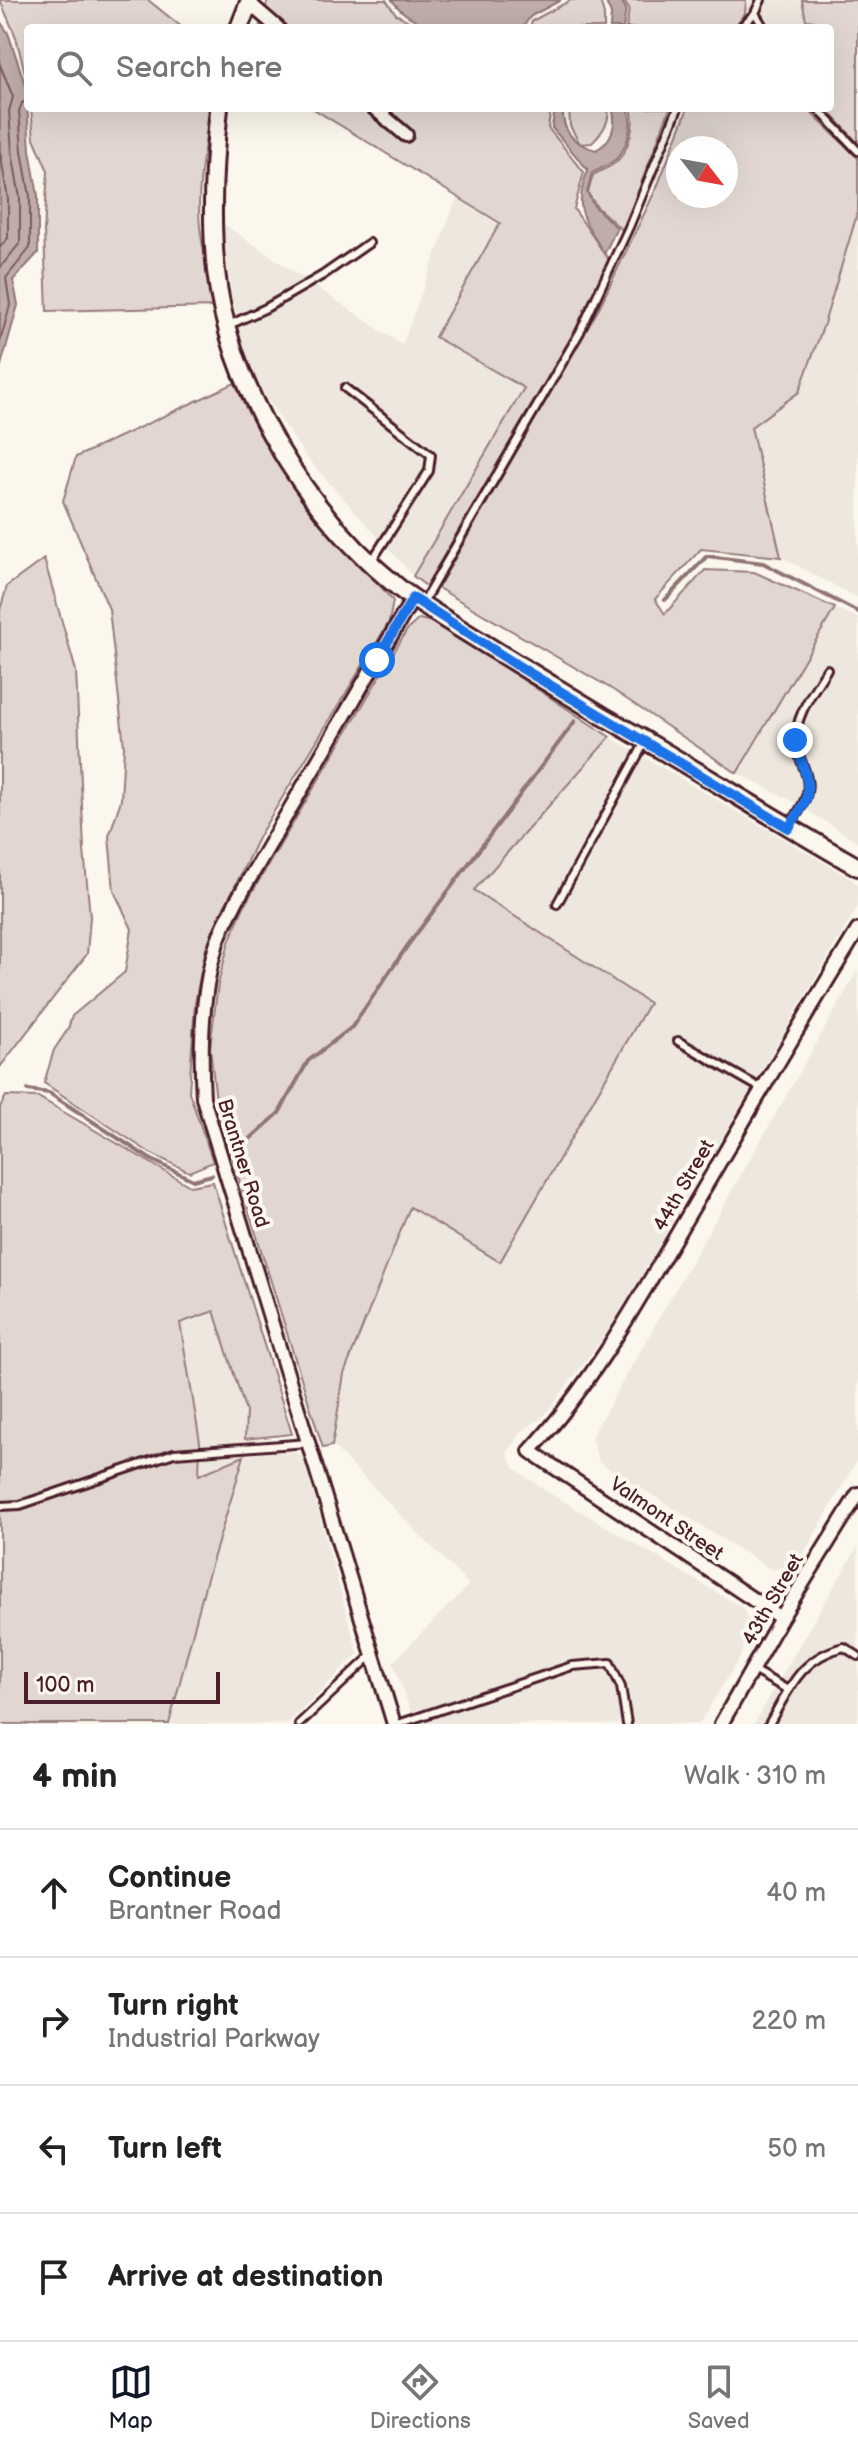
<!DOCTYPE html>
<html lang="en">
<head>
<meta charset="utf-8">
<style>
	body { margin:0; font-family:"Balsamiq Sans",sans-serif; background:#f2f2f2; color:#222 }
	.compass { position:absolute; left:666px; top:136px; width:72px; height:72px; border-radius:50%; background:#fff; box-shadow:0 8px 32px #0002; rotate:121deg }
	.scale { position:absolute; left:24px; bottom:20px; width:196px; box-sizing:border-box; padding-left:8px; border:4px solid #4a1f2b; border-top:0; font-size:22px; line-height:28px; white-space:nowrap; color:#4a1f2b; -webkit-text-stroke:6px #fbf7ec; paint-order:stroke }
	.stop { position:absolute; width:24px; height:24px; margin:-18px; border:6px solid #1a73e8; border-radius:50%; background:#fff }
	.stop.end { background:#1a73e8; border-color:#fff; box-shadow:0 2px 8px #0008 }
	.list { margin:0; padding:0; list-style:none }
	h2 { display:flex; justify-content:space-between; align-items:center; height:104px; margin:0; padding:0 32px; font-size:34px }
	h2 small { font-size:26px; font-weight:400; color:#767676 }
	.list li { display:grid; grid-template-columns:52px 1fr auto; gap:24px; align-items:center; box-sizing:border-box; height:128px; padding:0 32px; border-top:2px solid #e0e0e0 }
	.list b { display:block; font-size:30px; white-space:nowrap }
	.list p { margin:0; font-size:26px; white-space:nowrap; color:#767676 }
	.list em { font-size:26px; font-style:normal; color:#767676 }
	.icon { flex:none; width:44px; height:44px; fill:none; stroke:currentColor; stroke-width:2; stroke-linecap:round; stroke-linejoin:round }
	.map { position:relative; flex:none; width:858px; height:1724px; overflow:hidden }
	.search { position:absolute; background:#fff; box-shadow:0 8px 32px #0002; left:24px; right:24px; top:24px; height:88px; display:flex; align-items:center; gap:20px; box-sizing:border-box; padding:0 28px; border-radius:8px; color:#767676; font-size:30px }
	.sheet { height:616px; background:#fff }
	nav { display:flex; justify-content:space-around; align-items:center; box-sizing:border-box; height:112px; border-top:2px solid #e0e0e0; background:#fff; font-size:22px; color:#767676 }
	nav a { display:grid; justify-items:center; gap:4px }
	nav .on { color:#111827 }
	.map>svg:first-child { display:block }
</style>
</head>
<body>
<div class="map">
<svg width="858" height="1724" viewBox="0 0 858 1724">
	<rect width="100%" height="100%" fill="#fbf7ec"/>
	<filter id="ink" filterUnits="userSpaceOnUse"><feTurbulence type="fractalNoise" baseFrequency=".0125" numOctaves="2"/><feDisplacementMap in="SourceGraphic" scale="16" xChannelSelector="R" yChannelSelector="G"/><feConvolveMatrix kernelMatrix="1 2 1 2 8 2 1 2 1" color-interpolation-filters="sRGB"/></filter>
	<g filter="url(#ink)">
		<path fill="#eee7de" d="M746 0H802L806 20 814 21 822 28H752L745 13Z
			M458 195 501 223 436 337 524 388 413 576 307 458 249 373 233 305 222 223 402 345Z
			M858 211V598L781 557 751 427 799 392 824 323Z
			M835 608 858 618V842L792 801 737 773Z
			M610 737 852 879 858 886V906L611 1327 544 1416 521 1432 507 1453 514 1468 546 1491 743 1608 750 1625 740 1657 699 1724H415L393 1662 469 1585 333 1446 344 1374 410 1207 500 1262 649 1003 474 890Z
			M858 970V1458L799 1562 772 1570 599 1462 591 1437Z
			M214 1311 246 1412 244 1455 290 1451 303 1456 358 1654 287 1724H169L206 1582 243 1457 199 1476 200 1438 179 1323Z
			M858 1547V1724H754L811 1625Z"/>
		<path fill="#e2d7d0" stroke="#967b7e" stroke-width="2" fill-rule="evenodd" d="M0 0H148L183 28H28V85L16 37Z
			M268 0H386L396 14 421 28H259Z
			M571 0H600L604 15V28H530L532 21Z
			M623 0H746L745 13 733 28H626L629 9Z
			M802 0H858V143L826 108H830V28H822L814 21 806 20Z
			M31 108H210C205 147 196 188 200 227 203 254 210 280 217 307L47 311 44 231 48 171 34 138Z
			M312 108H551L548 128 584 172 574 209 609 260 577 327 426 586 413 576 524 388 435 337 500 223Z
			M569 108H608C611 121 601 134 592 143L580 144 570 126Z
			M631 108H670L623 231 596 206 588 193 593 175C600 171 611 167 616 162 629 150 636 124 631 108Z
			M688 108H806L858 158V211L824 324 799 392 751 427 781 557 701 549 655 599 665 614 705 570 754 572 835 608 737 773 610 688 438 588 598 310 657 187ZM678 148H726V196H678Z
			M239 381 290 481 393 601 389 622 259 836 206 947 195 1003 189 1092 213 1162 189 1172 150 1153 44 1083 54 1050 68 1029 72 1016 125 972 132 929 114 891 109 836 121 800 124 746 109 609 63 501 76 457Z
			M44 559 76 671 84 850 90 917 87 954 0 1067V610L7 586Z
			M419 619 437 623 610 737 474 890 649 1003 500 1262 410 1207 344 1374 332 1446 323 1448 217 1109 210 1048 218 984 229 942 244 906 407 630Z
			M6 1096 38 1097 190 1186 213 1182 292 1434 245 1439 246 1412 214 1311 180 1323 200 1442 199 1475 244 1456 206 1582 169 1724H0V1107Z"/>
		<path fill="#bfadaa" stroke="#907477" stroke-width="2" d="M392 0H561L531 16 522 28C479 28 419 40 392 0Z
			M605 0H621L626 9 623 28H610L611 14Z
			M0 21 8 33 26 87 30 150 38 196V253L13 280 18 305 0 369Z
			M555 108H563C561 131 574 144 596 150 611 142 618 125 612 108H628C634 124 628 146 616 159 610 165 599 169 592 173L587 192 594 206 617 228 604 254C585 220 572 210 588 170L552 128Z"/>
		<g fill="none" stroke-linecap="round" stroke-linejoin="round">
			<path stroke="#79585e" stroke-width="2" d="M0 65 13 97 9 111 12 152 20 198V243L0 268
				M0 152 8 199V238L0 247
				M0 342 10 305 6 278 30 248V197L22 151 19 111 22 103 28 100"/>
			<path stroke="#907477" stroke-width="4" d="M665 600 707 556 763 563 858 612
				M28 1090 49 1093 150 1159 193 1180 212 1175
				M240 1148 279 1113 308 1061 352 1027 408 945 575 721"/>
			<defs>
				<path id="service" d="M755 13 764 28
					M740 28 755 13 761 0
					M817 108 858 151
					M227 326 266 308 323 275 369 243
					M345 388 431 455 429 471 371 562
					M422 604 580 332 629 227 678 108
					M791 824C799 810 811 796 807 779 805 766 797 756 796 743 794 716 814 691 827 669
					M557 904 644 744
					M678 1041 762 1089
					M0 1506 20 1505 174 1453 308 1443
					M753 1670 788 1690
					M299 1724 372 1655
					M398 1724 572 1666 610 1663 621 1687 627 1724
					M769 1724C790 1688 800 1658 844 1647L858 1656"/>
				<path id="minor" d="M249 3 278 28
					M374 108 406 135
					M781 1618 530 1451C593 1383 639 1299 686 1219 743 1122 799 1025 858 930
					M394 1724 203 1098C200 1048 201 994 216 946 220 930 230 915 237 900L413 598
					M721 1724 781 1618 858 1494"/>
				<path id="tertiary" d="M239 28 250 0
					M219 108C213 163 210 216 216 271 229 389 307 514 399 588 418 603 439 615 459 628 507 658 555 687 603 716 689 765 772 818 858 867"/>
			</defs>
			<use href="#service" stroke="#4a1f2b" stroke-width="12"/>
			<use href="#minor" stroke="#4a1f2b" stroke-width="18"/>
			<use href="#tertiary" stroke="#4a1f2b" stroke-width="22"/>
			<use href="#service" stroke="#fbf7ec" stroke-width="6"/>
			<use href="#minor" stroke="#fbf7ec" stroke-width="12"/>
			<use href="#tertiary" stroke="#fbf7ec" stroke-width="16"/>
		</g>
	</g>
	<g fill="none" stroke-linecap="round" stroke-linejoin="round" filter="url(#ink)">
		<path stroke="#1a73e8" stroke-width="10" d="M377 660 413 598 523 669 789 828C794 819 803 808 806 799 812 780 799 759 795 740"/>
	</g>
	<g text-anchor="middle" stroke-width="8" stroke-linejoin="round" paint-order="stroke">
		<g font-size="20" fill="#4a1f2b" stroke="#fbf7ec">
			<text transform="translate(244 1163) rotate(73)" y="7">Brantner Road</text>
			<text transform="translate(683 1185) rotate(-60)" y="7">44th Street</text>
			<text transform="translate(667 1518) rotate(34)" y="7">Valmont Street</text>
			<text transform="translate(772 1599) rotate(-60)" y="7">43th Street</text>
		</g>
	</g>
</svg>
<svg class="compass" viewBox="-18 -18 36 36"><path d="M0-13l5 13h-10z" fill="#e53935"/><path d="M0 13l5-13h-10z" fill="#767676"/></svg>
<div class="scale">100 m</div>
<div class="stop" style="left:377px;top:660px"></div>
<div class="stop end" style="left:795px;top:740px"></div>
<div class="search"><svg class="icon" aria-label="search" viewBox="0 0 24 24"><circle cx="10" cy="10" r="6"/><path d="M15 15l6 6"/></svg>Search here</div>
</div>
<section class="sheet">
<h2>4 min<small>Walk · 310 m</small></h2>
<ul class="list">
<li><svg class="icon" aria-label="ahead" viewBox="0 0 24 24"><path d="M12 20V5M6 11l6-6 6 6"/></svg><div><b>Continue</b><p>Brantner Road</p></div><em>40 m</em></li>
<li><svg class="icon" aria-label="right" viewBox="0 0 24 24"><path d="M7 20v-9h11M14 6l5 5-5 5"/></svg><div><b>Turn right</b><p>Industrial Parkway</p></div><em>220 m</em></li>
<li><svg class="icon" aria-label="left" viewBox="0 0 24 24"><path d="M17 20v-9H6M10 6l-5 5 5 5"/></svg><div><b>Turn left</b></div><em>50 m</em></li>
<li><svg class="icon" aria-label="arrive" viewBox="0 0 24 24"><path d="M6 21V4h12l-3 4 3 4H6"/></svg><div><b>Arrive at destination</b></div></li>
</ul>
</section>
<nav>
<a class="on"><svg class="icon" aria-label="map" viewBox="0 0 24 24"><path d="M3 6l6-2 6 2 6-2v14l-6 2-6-2-6 2zM9 4v14M15 6v14"/></svg>Map</a>
<a><svg class="icon" aria-label="directions" viewBox="0 0 24 24"><path d="M12 3l9 9-9 9-9-9zM9 14v-3h6M13 9l2 2-2 2"/></svg>Directions</a>
<a><svg class="icon" aria-label="saved" viewBox="0 0 24 24"><path d="M7 4h10v16l-5-4-5 4z"/></svg>Saved</a>
</nav>
</body>
</html>
